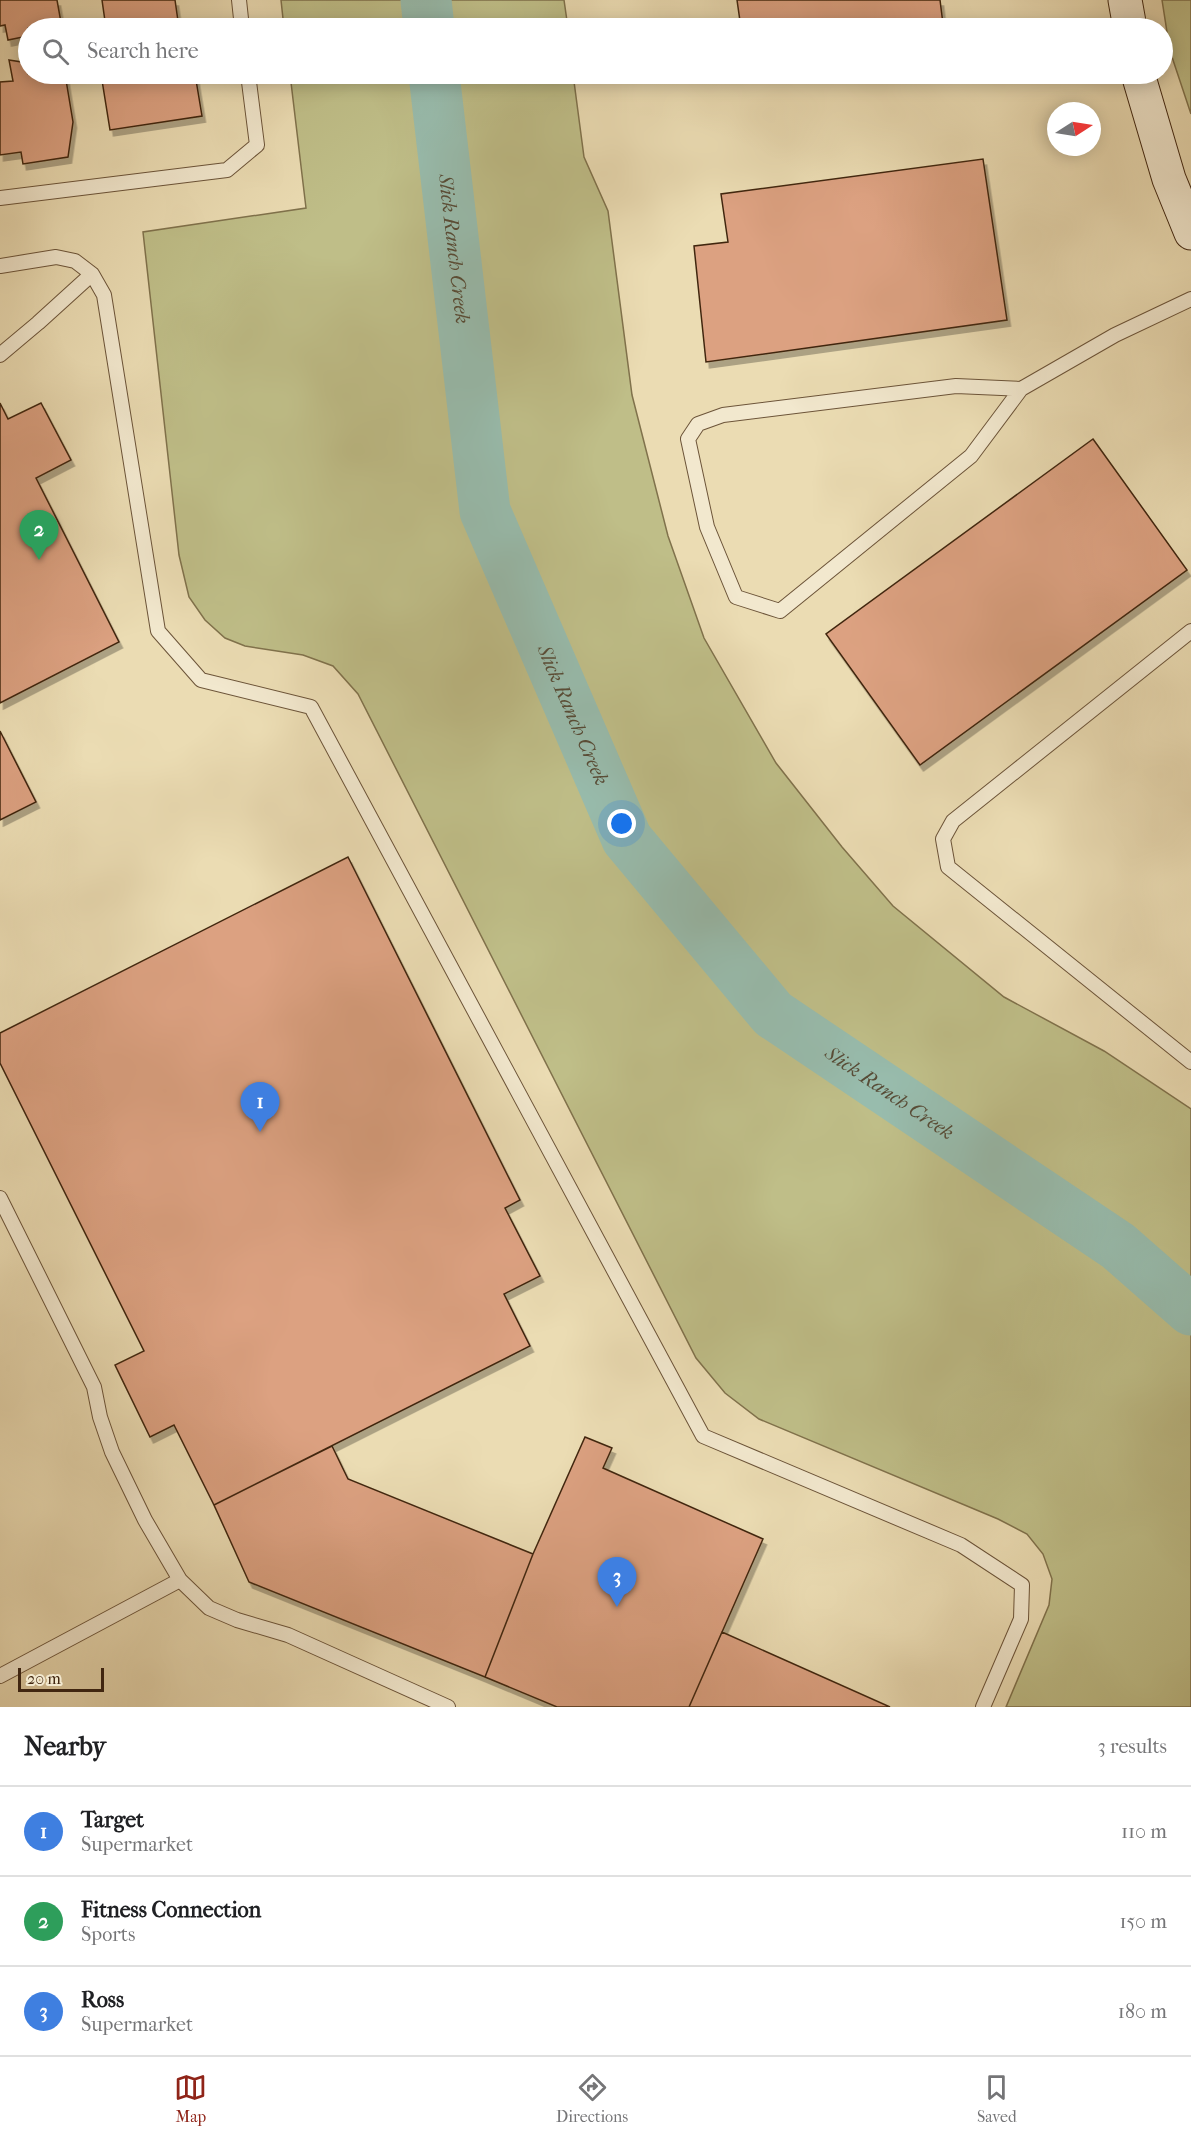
<!DOCTYPE html>
<html lang="en">
<head>
<meta charset="utf-8">
<style>
	body { margin:0; font-family:"IM FELL French Canon",serif; background:#f6f6f6; color:#202124 }
	.compass { position:absolute; left:1047px; top:102px; width:54px; height:54px; border-radius:50%; background:#fff; box-shadow:0 3px 15px #0003; rotate:78deg }
	.scale { position:absolute; left:18px; bottom:15px; width:86px; box-sizing:border-box; padding-left:6px; border:3px solid #412610; border-top:0; font-size:16px; line-height:21px; white-space:nowrap; color:#412610; -webkit-text-stroke:4px #f2e8ce; paint-order:stroke }
	.you { position:absolute; left:622px; top:824px; width:21px; height:21px; margin:-15px; border:4px solid #fff; border-radius:50%; background:#1a73e8; box-shadow:0 0 0 9px #1a73e833 }
	.badge { display:grid; place-items:center; width:39px; height:39px; border-radius:50%; background:#8f2418; color:#fff; font-size:20px; font-weight:700 }
	.pin { position:absolute; translate:-50% -50px; filter:drop-shadow(0 2px 3px #0008) }
	.pin::after { content:''; position:absolute; top:32px; width:21px; height:18px; background:inherit; clip-path:polygon(0 0,100% 0,50% 100%) }
	.list { margin:0; padding:0; list-style:none }
	h2 { display:flex; justify-content:space-between; align-items:center; height:78px; margin:0; padding:0 24px; font-size:26px }
	h2 small { font-size:20px; font-weight:400; color:#757577 }
	.list li { display:grid; grid-template-columns:39px 1fr auto; gap:18px; align-items:center; box-sizing:border-box; height:90px; padding:0 24px; border-top:2px solid #e0e0e0 }
	.list b { display:block; font-size:22px; white-space:nowrap }
	.list p { margin:0; font-size:20px; white-space:nowrap; color:#757577 }
	.list em { font-size:20px; font-style:normal; color:#757577 }
	.icon { flex:none; width:33px; height:33px; fill:none; stroke:currentColor; stroke-width:2; stroke-linecap:round; stroke-linejoin:round }
	.map { position:relative; flex:none; width:1191px; height:1707px; overflow:hidden }
	.search { position:absolute; background:#fff; box-shadow:0 3px 15px #0003; left:18px; right:18px; top:18px; height:66px; display:flex; align-items:center; gap:15px; box-sizing:border-box; padding:0 21px; border-radius:33px; color:#757577; font-size:22px }
	.sheet { height:348px; background:#fff }
	nav { display:flex; justify-content:space-around; align-items:center; box-sizing:border-box; height:84px; border-top:2px solid #e0e0e0; background:#fff; font-size:16px; color:#757577 }
	nav a { display:grid; justify-items:center; gap:3px }
	nav .on { color:#8f2418 }
	.map>svg:first-child { display:block }
</style>
</head>
<body>
<div class="map">
<svg width="1191" height="1707" viewBox="0 0 1191 1707">
	<defs>
		<filter id="shadow"><feDropShadow dx="3.5" dy="6" stdDeviation="0" flood-color="#0004"/></filter>
	</defs>
	<rect width="100%" height="100%" fill="#ebdcb3"/>
	<filter id="stains"><feTurbulence type="fractalNoise" baseFrequency=".00333" numOctaves="4"/><feColorMatrix values="0 0 0 0 .2 0 0 0 0 .09 0 0 0 0 .02 0 0 0 .5 -.17"/></filter>
	<radialGradient id="worn" r=".72"><stop offset=".6" stop-color="#630" stop-opacity="0"/><stop offset="1" stop-color="#630" stop-opacity=".3"/></radialGradient>
	<path fill="#bfbe88" stroke="#80724c" stroke-width="1.5" d="M281 0H564L568 28H284Z
		M1162 0H1191V114L1170 51Z
		M290 74H573L584 157 608 211 632 395 668 536 704 638 776 763 842 847 893 906 1004 997 1104 1051 1191 1109V1707H1006L1049 1605 1052 1579 1043 1554 1027 1534 998 1519 759 1419 725 1393 696 1358 358 694 333 666 303 655 245 646 225 638 205 620 189 597 179 555 143 232 306 208Z"/>
	<g fill="none" stroke-linecap="round" stroke-linejoin="round">
		<g stroke="#98bcad" stroke-width="51">
			<path d="M426 0 429 28"/>
			<path id="s1" d="M434 74 485 511 627 839 773 1014 1118 1246 1191 1310"/>
		</g>
	</g>
	<path fill="#dca181" stroke="#412610" stroke-width="1.5" filter="url(#shadow)" d="M0 0H57L62 28H28V36L8 40 5 25 0 26Z
		M102 0H175L179 28H106Z
		M737 0H940L943 24 913 28H741Z
		M9 60 28 63V74H65L73 122 68 157 23 164 21 152 0 155V82L13 81Z
		M101 74H195L202 116 110 130Z
		M983 159 1007 320 706 362 694 246 728 242 721 194Z
		M0 403 8 419 41 403 71 460 36 478 119 642 0 703Z
		M0 403 8 419 41 403 71 460 36 478 119 642 0 703Z
		M1093 439 1187 570 920 765 826 634Z
		M0 731 36 802 0 820Z
		M348 857 520 1200 505 1208 540 1276 504 1294 530 1346 214 1505 174 1425 150 1437 115 1365 144 1351 0 1063V1033Z
		M585 1437 612 1448 603 1468 763 1539 689 1707H557L485 1677 533 1554Z
		M332 1446 348 1479 533 1554 485 1677 249 1582 214 1505Z
		M722 1632 890 1707H689Z"/>
	<g fill="none" stroke-linecap="round" stroke-linejoin="round">
		<defs>
			<path id="lane" d="M239 0 242 28
				M0 198 227 170 257 145 248 74
				M0 266 56 257 75 261 92 274 104 295 158 631 201 680 311 707 703 1436 961 1545 1022 1585 1021 1619 983 1707
				M0 355 38 323 92 274
				M1021 389 956 386 723 415 698 424 688 439 707 527 736 597 780 611 971 456 1021 389 1115 335 1191 299
				M1191 631 953 821 943 839 948 867 1191 1062
				M0 1198 94 1387 100 1417 112 1452 145 1520 180 1580 209 1608 237 1620 288 1635 448 1707
				M0 1676 180 1580"/>
			<path id="secondary" d="M1125 0 1130 28
				M1138 74 1169 179 1191 233"/>
		</defs>
		<use href="#lane" stroke="#6c5439" stroke-width="16"/>
		<use href="#secondary" stroke="#412610" stroke-width="35"/>
		<use href="#lane" stroke="#f2e8ce" stroke-width="14"/>
		<use href="#secondary" stroke="#f2e8ce" stroke-width="33"/>
	</g>
	<g text-anchor="middle" stroke-width="5" stroke-linejoin="round" paint-order="stroke">
		<g font-size="20" font-style="italic" fill="#574c37" stroke="#f2e8ce">
			<text dy="7" stroke="none"><textPath href="#s1" startOffset="176">Slick Ranch Creek</textPath></text>
			<text dy="7" stroke="none"><textPath href="#s1" startOffset="662">Slick Ranch Creek</textPath></text>
			<text dy="7" stroke="none"><textPath href="#s1" startOffset="1166">Slick Ranch Creek</textPath></text>
		</g>
	</g>
	<rect width="100%" height="100%" filter="url(#stains)"/>
	<rect width="100%" height="100%" fill="url(#worn)"/>
</svg>
<svg class="compass" viewBox="-18 -18 36 36"><path d="M0-13l5 13h-10z" fill="#e53935"/><path d="M0 13l5-13h-10z" fill="#757577"/></svg>
<div class="scale">20 m</div>
<div class="you"></div>
<div class="pin badge" style="left:260px;top:1132px;background:#3f7fe0">1</div>
<div class="pin badge" style="left:39px;top:560px;background:#2e9e5b">2</div>
<div class="pin badge" style="left:617px;top:1607px;background:#3f7fe0">3</div>
<div class="search"><svg class="icon" aria-label="search" viewBox="0 0 24 24"><circle cx="10" cy="10" r="6"/><path d="M15 15l6 6"/></svg>Search here</div>
</div>
<section class="sheet">
<h2>Nearby<small>3 results</small></h2>
<ul class="list">
<li><span class="badge" style="background:#3f7fe0">1</span><div><b>Target</b><p>Supermarket</p></div><em>110 m</em></li>
<li><span class="badge" style="background:#2e9e5b">2</span><div><b>Fitness Connection</b><p>Sports</p></div><em>150 m</em></li>
<li><span class="badge" style="background:#3f7fe0">3</span><div><b>Ross</b><p>Supermarket</p></div><em>180 m</em></li>
</ul>
</section>
<nav>
<a class="on"><svg class="icon" aria-label="map" viewBox="0 0 24 24"><path d="M3 6l6-2 6 2 6-2v14l-6 2-6-2-6 2zM9 4v14M15 6v14"/></svg>Map</a>
<a><svg class="icon" aria-label="directions" viewBox="0 0 24 24"><path d="M12 3l9 9-9 9-9-9zM9 14v-3h6M13 9l2 2-2 2"/></svg>Directions</a>
<a><svg class="icon" aria-label="saved" viewBox="0 0 24 24"><path d="M7 4h10v16l-5-4-5 4z"/></svg>Saved</a>
</nav>
</body>
</html>
